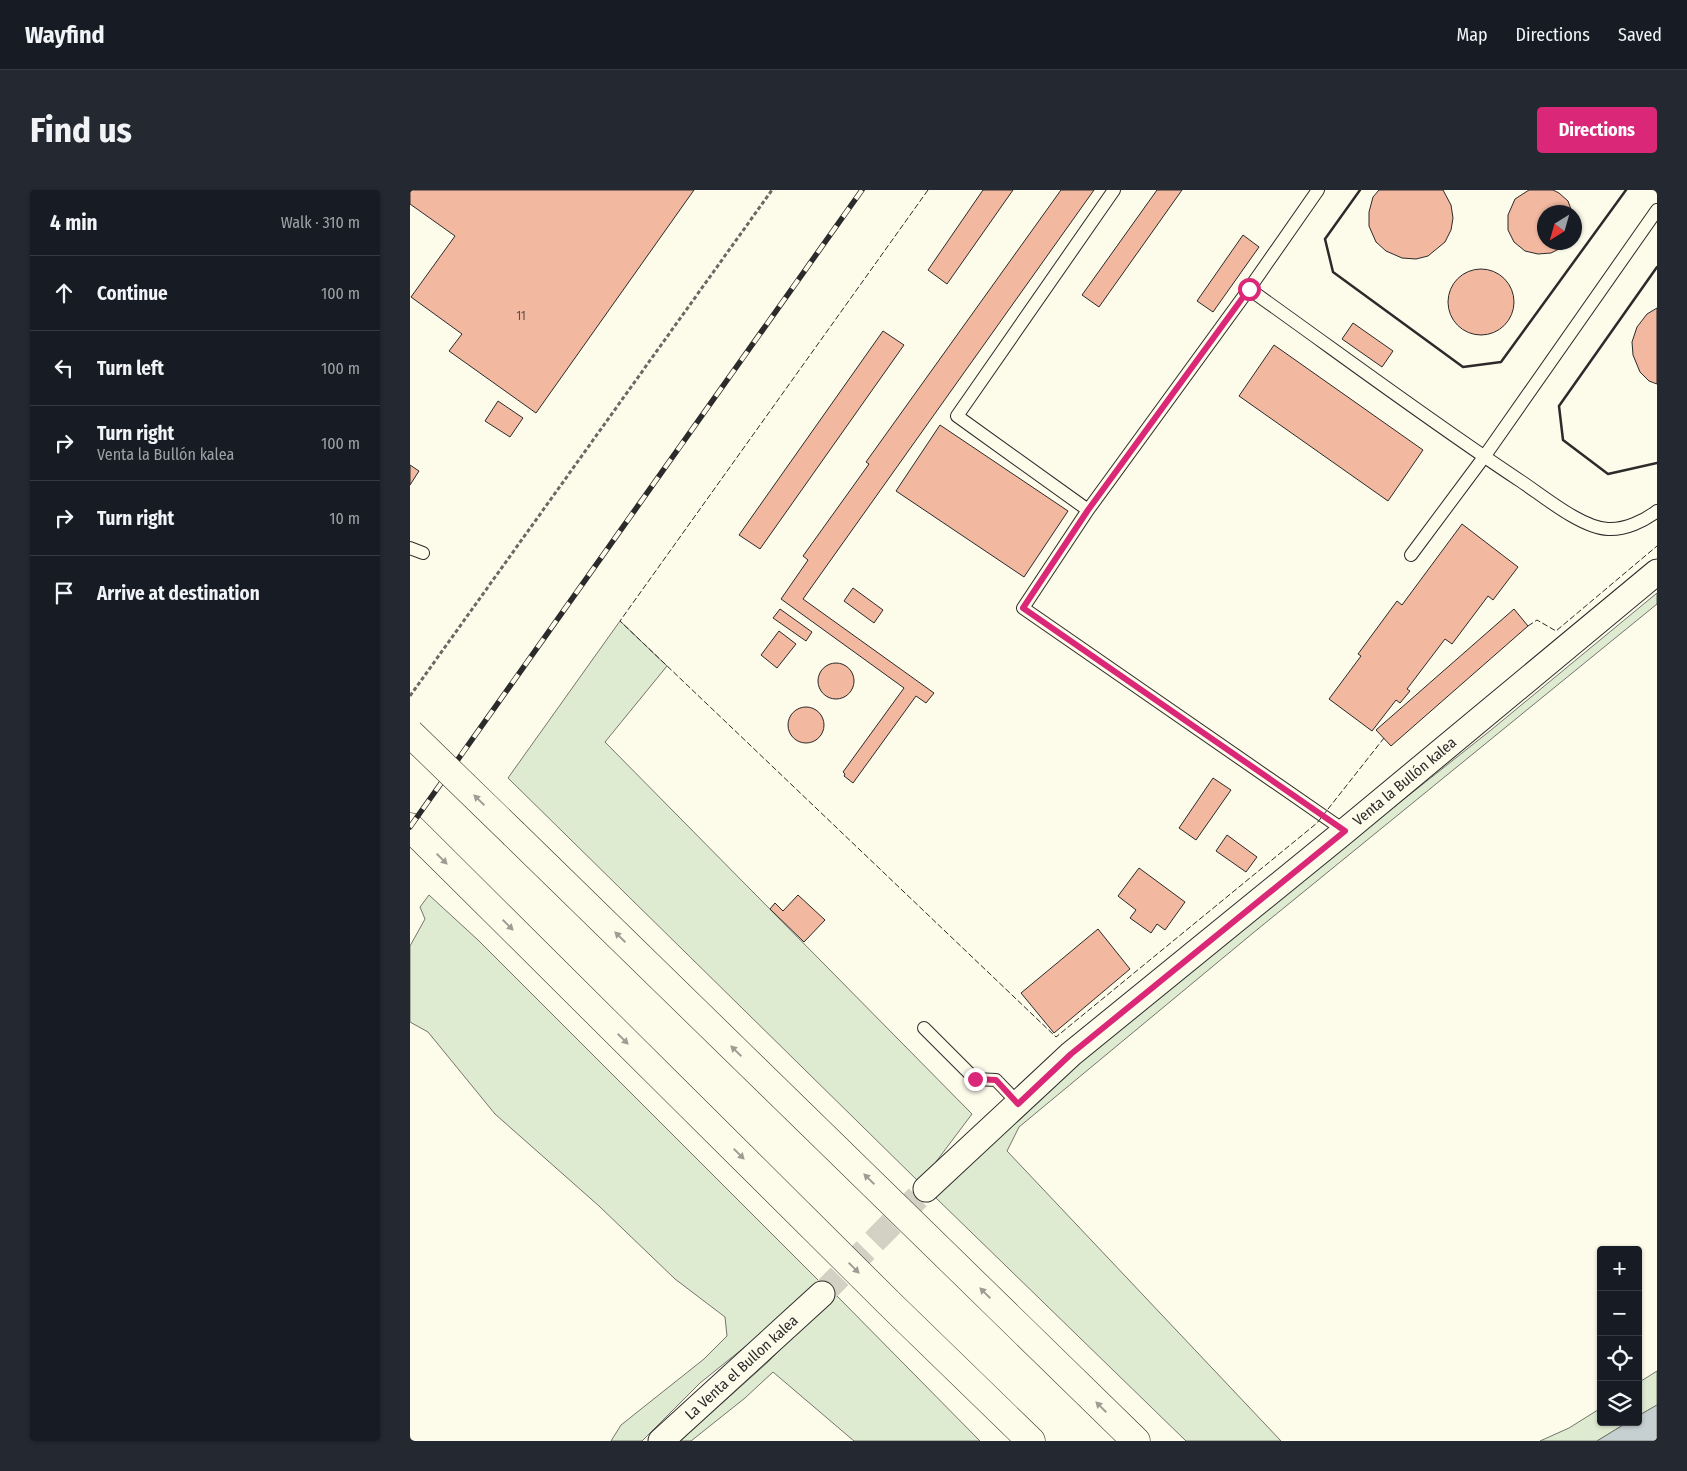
<!DOCTYPE html>
<html lang="en">
<head>
<meta charset="utf-8">
<style>
	body { margin:0; font-family:"Fira Sans Condensed",sans-serif; background:#242831; color:#f1f3f6 }
	.controls { position:absolute; right:15px; bottom:15px; display:grid; overflow:hidden; border-radius:5px; box-shadow:0 1px 4px #0004 }
	.controls button { width:45px; height:45px; display:grid; place-items:center; padding:0; border:0; border-bottom:1px solid #363941; background:#171b24; color:#f1f3f6; font:25px sans-serif }
	.compass { position:absolute; left:1127px; top:15px; width:45px; height:45px; border-radius:50%; background:#171b24; box-shadow:0 1px 4px #0004; rotate:217deg }
	.stop { position:absolute; width:15px; height:15px; margin:-11px; border:4px solid #db2777; border-radius:50%; background:#fff }
	.stop.end { background:#db2777; border-color:#fff; box-shadow:0 1px 5px #0008 }
	.list { margin:0; padding:0; list-style:none }
	h2 { display:flex; justify-content:space-between; align-items:center; height:65px; margin:0; padding:0 20px; font-size:21px }
	h2 small { font-size:16px; font-weight:400; color:#9ea1a6 }
	.list li { display:grid; grid-template-columns:32px 1fr auto; gap:15px; align-items:center; box-sizing:border-box; height:75px; padding:0 20px; border-top:1px solid #363941 }
	.list b { display:block; font-size:19px; white-space:nowrap }
	.list p { margin:0; font-size:16px; white-space:nowrap; color:#9ea1a6 }
	.list em { font-size:16px; font-style:normal; color:#9ea1a6 }
	.icon { flex:none; width:28px; height:28px; fill:none; stroke:currentColor; stroke-width:2; stroke-linecap:round; stroke-linejoin:round }
	.map { position:relative; flex:none; width:1247px; height:1251px; overflow:hidden; border-radius:5px }
	header { display:flex; align-items:center; gap:30px; box-sizing:border-box; height:70px; padding:0 25px; background:#171b24; border-bottom:1px solid #363941 }
	header strong { font-size:24px }
	nav { display:flex; gap:28px; margin-inline-start:auto; font-size:18px }
	.intro { display:flex; align-items:center; justify-content:space-between; box-sizing:border-box; height:120px; padding:0 30px }
	h1 { margin:0; font-size:35px }
	.button { padding:12px 22px; border-radius:5px; background:#db2777; color:#fff; font-size:18px; font-weight:700 }
	main { display:flex; gap:30px; padding:0 30px }
	aside { flex:1; background:#171b24; border-radius:5px; box-shadow:0 1px 4px #0004 }
	.map>svg:first-child { display:block }
</style>
</head>
<body>
<header>
<strong>Wayfind</strong>
<nav><a>Map</a><a>Directions</a><a>Saved</a></nav>
</header>
<div class="intro"><h1>Find us</h1><a class="button">Directions</a></div>
<main>
<aside>
<h2>4 min<small>Walk · 310 m</small></h2>
<ul class="list">
<li><svg class="icon" aria-label="ahead" viewBox="0 0 24 24"><path d="M12 20V5M6 11l6-6 6 6"/></svg><div><b>Continue</b></div><em>100 m</em></li>
<li><svg class="icon" aria-label="left" viewBox="0 0 24 24"><path d="M17 20v-9H6M10 6l-5 5 5 5"/></svg><div><b>Turn left</b></div><em>100 m</em></li>
<li><svg class="icon" aria-label="right" viewBox="0 0 24 24"><path d="M7 20v-9h11M14 6l5 5-5 5"/></svg><div><b>Turn right</b><p>Venta la Bullón kalea</p></div><em>100 m</em></li>
<li><svg class="icon" aria-label="right" viewBox="0 0 24 24"><path d="M7 20v-9h11M14 6l5 5-5 5"/></svg><div><b>Turn right</b></div><em>10 m</em></li>
<li><svg class="icon" aria-label="arrive" viewBox="0 0 24 24"><path d="M6 21V4h12l-3 4 3 4H6"/></svg><div><b>Arrive at destination</b></div></li>
</ul>
</aside>
<div class="map">
<svg width="1247" height="1251" viewBox="0 0 1247 1251">
	<rect width="100%" height="100%" fill="#fdfbea"/>
	<path fill="#deebd1" stroke="#74746e" d="M1247 403V414L843 743 609 937 597 961 871 1251H776L525 1007 706 838 1081 540Z
		M210 431 257 476 195 552 562 924 510 993 98 588Z
		M19 705 68 750 409 1091 362 1135 290 1193 232 1251H201L211 1235 294 1169 317 1146 315 1127 265 1089 189 1016 85 924 18 842 0 832V756L15 729 10 717Z
		M425 1104 570 1251H444L363 1182 335 1208 281 1251H270L358 1172Z
		M1247 1181V1215L1228 1226V1193Z
		M1191 1218V1232H1218L1187 1251H1130L1159 1238Z"/>
	<path fill="#c7d0d0" stroke="#74746e" d="M1247 1215V1251H1187L1218 1232H1228V1226Z"/>
	<path fill="#f2b8a0" stroke="#2b2b2b" d="M0 0H284L126 223 39 161 52 144 1 107 45 46 0 14Z
		M573 0H603L537 94 518 80Z
		M651 0H684L393 409 524 503 516 513 506 506 443 593 434 586 435 584 433 582 494 498 371 409 398 370 393 366 459 274 456 272Z
		M747 0H772L689 117 672 105Z
		M969 0H1033L1041 15 1043 28 1041 40 1035 52 1018 66 1006 69 992 68 976 61 966 52 959 36V22L963 7Z
		M1119 0H1143L1149 3 1158 11 1162 22H1134V52H1156L1151 58 1141 63 1128 64 1115 61 1104 52 1098 40V25L1105 9Z
		M833 45 849 57 803 122 787 111Z
		M1038 112a33 33 0 1 1 66 0a33 33 0 1 1-66 0Z
		M1247 118V194L1239 191 1230 182 1223 165 1222 152 1227 137 1237 124Z
		M943 133 983 161 972 177 932 149Z
		M473 141 494 155 350 359 329 345Z
		M864 155 1013 260 978 311 829 206Z
		M88 211 113 228 100 247 75 231Z
		M530 235 658 321 614 387 486 301Z
		M0 275 9 281 0 295Z
		M1052 334 1108 377 1083 410 1078 406 1042 454 1035 449 997 499 1000 501 990 513 986 510 962 541 919 509 951 466 948 464 987 411 992 415Z
		M443 398 473 420 464 433 434 411Z
		M370 419 402 442 396 451 363 428Z
		M1104 419 1118 436 981 556 966 540Z
		M369 441 386 454 367 478 351 465Z
		M408 491a18 18 0 1 1 36 0a18 18 0 1 1-36 0Z
		M378 535a18 18 0 1 1 36 0a18 18 0 1 1-36 0Z
		M803 588 821 600 786 650 769 638Z
		M817 645 847 667 836 682 806 661Z
		M729 678 775 712 755 740 747 734 741 743 720 728 726 720 708 706Z
		M388 705 415 730 394 752 360 719 365 713 373 721Z
		M688 739 720 779 644 843 611 803Z"/>
	<g fill="none" stroke-linecap="round" stroke-linejoin="round">
		<path stroke="#d3d1c4" stroke-width="25" stroke-dasharray="25 12" stroke-linecap="butt" d="M412 1104 516 999"/>
		<defs>
			<path id="lane" d="M908 0 839 99 678 320 613 418 935 641
				M839 99C929 163 1017 229 1109 290 1132 305 1171 338 1198 339 1215 340 1234 331 1247 321
				M678 320 547 226 704 0
				M0 358 13 363
				M1001 365 1074 267 1247 20
				M514 838 565 889 586 890 608 913"/>
			<g id="street">
				<path id="s1" d="M516 999 661 864 935 641 1247 382"/>
				<path id="s2" d="M251 1251 412 1104"/>
			</g>
			<path id="highway" d="M0 637 480 1114 621 1251
				M104 644 726 1251"/>
		</defs>
		<use href="#lane" stroke="#2b2b2b" stroke-width="14"/>
		<use href="#street" stroke="#2b2b2b" stroke-width="27"/>
		<use href="#highway" stroke="#2b2b2b" stroke-width="29"/>
		<path stroke="#6a6964" stroke-width="3" stroke-dasharray="4 2.5" stroke-linecap="butt" d="M0 506 362 0"/>
		<use href="#lane" stroke="#fdfbea" stroke-width="12"/>
		<use href="#street" stroke="#fdfbea" stroke-width="25"/>
		<use href="#highway" stroke="#fdfbea" stroke-width="28"/>
		<defs>
			<path id="rail" d="M0 637 452 0"/>
		</defs>
		<use href="#rail" stroke="#2b2b2b" stroke-width="5.5"/>
		<use href="#rail" stroke="#fdfbea" stroke-width="4" stroke-dasharray="11" stroke-linecap="butt"/>
		<defs>
			<path id="highway-bridge" d="M0 543 104 644"/>
		</defs>
		<use href="#highway-bridge" stroke="#2b2b2b" stroke-width="29" stroke-linecap="butt"/>
		<use href="#highway-bridge" stroke="#fdfbea" stroke-width="28"/>
		<path stroke="#2b2b2b" stroke-width="1" stroke-dasharray="6 2.5" stroke-linecap="butt" d="M518 0 210 431 646 847 907 633 974 548
			M1118 436 1127 430 1146 441 1247 356"/>
		<path stroke="#2b2b2b" stroke-width="2.5" d="M950 0 915 49 923 82 1053 177 1091 172 1216 0
			M1247 77 1149 216 1153 250 1198 284 1247 273"/>
	</g>
	<defs><path id="oneway-solid" d="M-6-.8H1V-3.2L6.5 0L1 3.2V.8H-6Z" transform="scale(1.25)"/></defs>
	<g fill="#9e9d94">
		<use href="#oneway-solid" transform="translate(69 610) rotate(-136)"/>
		<use href="#oneway-solid" transform="translate(32 669) rotate(45)"/>
		<use href="#oneway-solid" transform="translate(98 735) rotate(45)"/>
		<use href="#oneway-solid" transform="translate(210 747) rotate(-136)"/>
		<use href="#oneway-solid" transform="translate(213 849) rotate(45)"/>
		<use href="#oneway-solid" transform="translate(326 861) rotate(-136)"/>
		<use href="#oneway-solid" transform="translate(329 964) rotate(45)"/>
		<use href="#oneway-solid" transform="translate(459 989) rotate(-136)"/>
		<use href="#oneway-solid" transform="translate(444 1078) rotate(45)"/>
		<use href="#oneway-solid" transform="translate(575 1103) rotate(-135)"/>
		<use href="#oneway-solid" transform="translate(691 1217) rotate(-135)"/>
	</g>
	<g fill="none" stroke-linecap="round" stroke-linejoin="round">
		<path stroke="#db2777" stroke-width="6" d="M565 889 586 890 608 914 661 864 935 641 613 418 678 320 839 99"/>
	</g>
	<g text-anchor="middle" stroke-width="4" stroke-linejoin="round" paint-order="stroke">
		<g font-size="12" fill="#5d4e48">
			<text x="111" y="130">11</text>
		</g>
		<g font-size="15" fill="#2b2b2b" stroke="#fdfbea">
			<text dy="5" stroke="none"><textPath href="#s1" startOffset="629">Venta la Bullón kalea</textPath></text>
			<text dy="5" stroke="none"><textPath href="#s2" startOffset="109">La Venta el Bullon kalea</textPath></text>
		</g>
	</g>
</svg>
<div class="controls">
<button>+</button>
<button>−</button>
<button><svg class="icon" aria-label="locate" viewBox="0 0 24 24"><circle cx="12" cy="12" r="6"/><path d="M12 2v4M12 18v4M2 12h4M18 12h4"/></svg></button>
<button><svg class="icon" aria-label="layers" viewBox="0 0 24 24"><path d="M12 4l9 5-9 5-9-5zM3 14l9 5 9-5"/></svg></button>
</div>
<svg class="compass" viewBox="-18 -18 36 36"><path d="M0-13l5 13h-10z" fill="#e53935"/><path d="M0 13l5-13h-10z" fill="#9ea1a6"/></svg>
<div class="stop" style="left:839px;top:99px"></div>
<div class="stop end" style="left:565px;top:889px"></div>
</div>
</main>
</body>
</html>
